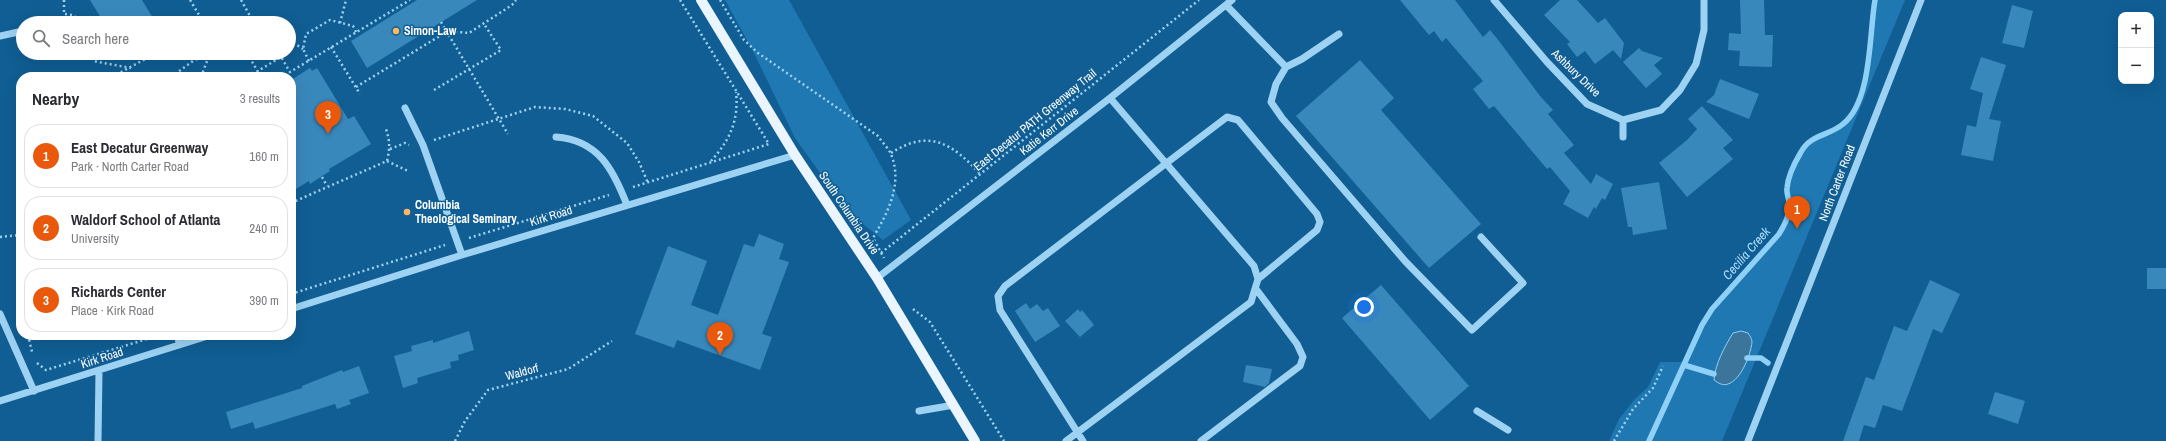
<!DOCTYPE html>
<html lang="en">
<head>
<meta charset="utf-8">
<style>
	body { margin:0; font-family:"Archivo Narrow",sans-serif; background:#f7f7f7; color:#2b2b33 }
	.controls { position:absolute; right:12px; top:12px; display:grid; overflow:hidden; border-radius:8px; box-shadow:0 4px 16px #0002 }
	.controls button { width:36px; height:36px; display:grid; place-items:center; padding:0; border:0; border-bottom:1px solid #e1e1e2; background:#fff; color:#2b2b33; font:20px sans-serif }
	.you { position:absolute; left:1364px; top:307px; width:14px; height:14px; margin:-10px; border:3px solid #fff; border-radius:50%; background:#1a73e8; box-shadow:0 0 0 6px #1a73e833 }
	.badge { display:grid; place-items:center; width:26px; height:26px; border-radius:50%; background:#ea580c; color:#fff; font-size:13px; font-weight:700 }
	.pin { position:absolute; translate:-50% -33px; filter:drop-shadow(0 1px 2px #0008) }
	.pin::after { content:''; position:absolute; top:21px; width:14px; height:12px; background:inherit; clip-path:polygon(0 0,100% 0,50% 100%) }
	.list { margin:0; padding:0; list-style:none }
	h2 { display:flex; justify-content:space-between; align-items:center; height:52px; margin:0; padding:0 16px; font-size:17px }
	h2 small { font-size:13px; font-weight:400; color:#7c7c81 }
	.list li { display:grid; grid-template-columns:26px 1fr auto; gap:12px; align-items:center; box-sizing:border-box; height:64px; margin:0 8px 8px; padding:0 8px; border:1px solid #e1e1e2; border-radius:16px }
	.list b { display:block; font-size:15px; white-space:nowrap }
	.list p { margin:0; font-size:13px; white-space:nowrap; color:#7c7c81 }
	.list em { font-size:13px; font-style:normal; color:#7c7c81 }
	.icon { flex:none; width:22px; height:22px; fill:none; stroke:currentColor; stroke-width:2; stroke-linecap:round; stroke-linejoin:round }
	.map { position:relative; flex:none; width:2166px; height:441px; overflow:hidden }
	.search { position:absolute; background:#fff; box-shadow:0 4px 16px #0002; left:16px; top:16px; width:280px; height:44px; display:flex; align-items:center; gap:10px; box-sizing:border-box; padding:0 14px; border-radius:22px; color:#7c7c81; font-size:15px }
	.panel { position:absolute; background:#fff; box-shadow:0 4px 16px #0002; left:16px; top:72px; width:280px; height:268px; border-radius:16px }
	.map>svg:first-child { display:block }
</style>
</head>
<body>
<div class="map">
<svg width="2166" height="441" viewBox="0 0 2166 441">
	<rect width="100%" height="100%" fill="#105e94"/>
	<path fill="#1f78b1" d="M725 0H789L911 220 883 240 849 213 795 138 754 53Z
		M1875 0H1905L1722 441H1609L1619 419 1635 399 1648 387 1660 362H1686L1702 325 1712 309 1779 234C1785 224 1790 215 1789 203 1789 198 1786 193 1787 188 1788 176 1795 162 1801 151 1811 134 1829 136 1843 125 1872 99 1869 35 1875 0Z"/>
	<path fill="#3c759b" stroke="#8fd0f7" d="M1741 331 1748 333C1750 336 1752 339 1752 342 1751 354 1741 380 1728 384 1723 386 1718 383 1714 380 1715 364 1725 346 1733 333Z"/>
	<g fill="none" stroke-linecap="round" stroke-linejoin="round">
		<path stroke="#8fd0f7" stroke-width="5.5" d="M1747 358H1761L1768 363
			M1684 365 1714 374
			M1649 441 1702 325 1712 309 1779 234C1785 224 1790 215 1789 203 1789 198 1786 193 1787 188 1788 176 1795 162 1801 152 1811 134 1829 136 1843 124 1872 101 1869 34 1875 0"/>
	</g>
	<path fill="#3988bc" d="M90 0H142L156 23H104Z
		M417 0H477L367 68 351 41Z
		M1400 0H1455L1483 37 1490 30 1499 41 1540 96 1553 110 1548 114 1574 145 1564 153 1591 184 1596 174 1613 184 1605 200 1602 198 1596 209 1594 207 1588 218 1563 204 1570 191 1550 167 1547 169 1494 106 1489 109 1473 89 1483 81 1446 38 1442 42 1434 31 1429 35Z
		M1560 0H1577L1598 23 1605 18 1624 43 1621 59 1613 50 1595 64 1585 51 1577 57 1567 44 1570 42 1544 15Z
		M1740 0H1764L1765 35H1773L1772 67 1739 66 1740 51 1728 50 1729 33 1741 34Z
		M2012 5 2033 11 2024 48 2002 43Z
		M1639 48 1642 51 1663 58 1654 65 1662 74 1646 88 1623 62Z
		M1981 57 2006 65 1989 119 2001 121 1993 161 1961 155 1967 125 1976 127 1983 93 1970 89Z
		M1360 60 1394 98 1381 110 1481 224 1429 268 1296 116Z
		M310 68 312 71 317 68 348 119 354 116 371 144 329 169 330 171 310 184 309 181 291 192V80Z
		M1720 79 1759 94 1749 119 1706 102 1714 95Z
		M1702 106 1733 140 1723 148 1733 159 1687 197 1659 163 1687 140 1697 129 1688 119Z
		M1659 182 1667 229 1633 235 1632 227H1628L1621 188Z
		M759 234 784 244 779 259 789 262 762 334 772 337 760 370 677 340 674 348 635 334 668 246 707 261 691 305 718 315 744 244 754 247Z
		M2147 268H2166V289H2147Z
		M1930 280 1960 294 1942 333 1933 329 1902 411 1883 405 1875 428 1864 425 1859 441H1843L1866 377 1874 380 1894 326 1907 331Z
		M1381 285 1469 386 1430 420 1342 318Z
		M1026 303 1030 309 1037 304 1043 311 1048 308 1060 326 1035 342 1015 311Z
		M1078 309 1080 312 1082 310 1094 325 1080 337 1065 321Z
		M469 331 474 350 458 355 459 360 450 362 451 368 417 378 418 383 403 388 394 356 412 351 411 346 433 340V343Z
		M1246 365 1272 369 1269 383 1265 387 1243 382Z
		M359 366 369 393 349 400 351 404 337 409 335 404 255 429 253 422 231 429 226 412 302 388V386L342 370 343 372Z
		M1995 392 2025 401 2018 424 1988 414Z"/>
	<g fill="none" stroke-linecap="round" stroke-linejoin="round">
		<path stroke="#9dd2f3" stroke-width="2.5" stroke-dasharray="2 3" stroke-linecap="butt" d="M64 0V14L73 15 82 23
			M190 0 204 23
			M241 0 254 23
			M720 0 744 40 758 53 878 136C882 142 888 148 891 154 903 184 888 212 873 238L884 258
			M441 22 508 134
			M340 23 346 0
			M289 40 303 49
			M331 47 360 94
			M94 53 93 61 131 68
			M247 53 261 77
			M309 61 303 49 306 34 330 20 353 26 356 32
			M112 77 147 58
			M171 77 193 61 209 53
			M201 77 210 53
			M248 77 281 57 290 72 410 0
			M356 87 448 31 469 33 512 5 516 0
			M434 90 501 50 484 24
			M21 114V116
			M434 140 535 107 565 109 593 116 627 143 639 162 648 183
			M390 149 405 143 409 145
			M891 153C930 128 953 144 981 175
			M387 161 408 171
			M711 161C730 140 739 120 736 92
			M322 177 327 186
			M633 187 769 144 680 0
			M21 191 18 236 21 271
			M291 203 387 161C390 148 390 141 386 129
			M0 237 21 235
			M469 238 609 195
			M881 253 1199 0
			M291 294 445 245
			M913 309 930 322 1004 441
			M28 335 32 352
			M37 363 46 370 160 335
			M455 441 465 421 488 390 568 369 612 341
			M1614 441 1633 409 1653 388 1663 366"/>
		<path stroke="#9dd2f3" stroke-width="7" d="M1494 0 1547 62 1587 104 1623 120 1661 110 1680 90 1696 64 1704 30V0
			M1226 5 1286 67 1276 84 1271 102 1282 118 1405 261 1472 330 1523 283 1481 237
			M0 36 23 31
			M1286 67 1302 59 1339 34
			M405 108 423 145 462 255
			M1623 120V137
			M556 137C598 140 613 169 627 205
			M877 278 1110 98 1232 0
			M291 309 462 255 795 155
			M0 314 34 391
			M178 335 179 345
			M0 401 211 335
			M919 411 954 405
			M1477 411 1508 430
			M98 441 99 371
			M1066 441 1251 302 1258 279 1254 266 1110 98
			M1083 441 1000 310 998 296 1005 286 1227 117 1238 120 1317 214 1320 222 1317 230 1258 279
			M1201 441 1300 366 1303 357 1297 344 1256 289
			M1748 441 1921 0"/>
		<path stroke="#eaf5ff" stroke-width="10" d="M701 0 795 155 877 278 975 441"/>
	</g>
	<g fill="#ffb860" stroke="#105e94" stroke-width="1.5">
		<circle cx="396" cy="31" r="4"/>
		<circle cx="407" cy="212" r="4"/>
	</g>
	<g text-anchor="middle" stroke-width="3" stroke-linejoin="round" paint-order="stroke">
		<g font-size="12" font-weight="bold" fill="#fff" stroke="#105e94" text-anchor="start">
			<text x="404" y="35">Simon-Law</text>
			<text x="415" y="209">Columbia<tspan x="415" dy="14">Theological Seminary</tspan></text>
		</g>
		<g font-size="12" fill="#fff" stroke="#105e94">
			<text transform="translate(1576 73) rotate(44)" y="4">Ashbury Drive</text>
			<text transform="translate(1035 120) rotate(-39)" y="4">East Decatur PATH Greenway Trail</text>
			<text transform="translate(1049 131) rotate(-38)" y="4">Katie Kerr Drive</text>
			<text transform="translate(1837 183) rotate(-69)" y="4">North Carter Road</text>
			<text transform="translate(849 213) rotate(56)" y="4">South Columbia Drive</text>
			<text transform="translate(551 216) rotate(-17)" y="4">Kirk Road</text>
			<text transform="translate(102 358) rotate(-18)" y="4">Kirk Road</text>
			<text transform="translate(522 372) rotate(-15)" y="4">Waldorf</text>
		</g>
		<g font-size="13" font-style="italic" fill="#a9dbfa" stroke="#105e94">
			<text transform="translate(1746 253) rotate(-49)" y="5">Cecilia Creek</text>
		</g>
	</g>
</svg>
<div class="controls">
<button>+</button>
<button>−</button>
</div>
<div class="you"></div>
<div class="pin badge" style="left:1797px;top:229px">1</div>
<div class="pin badge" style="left:720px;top:355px">2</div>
<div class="pin badge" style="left:328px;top:134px">3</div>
<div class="search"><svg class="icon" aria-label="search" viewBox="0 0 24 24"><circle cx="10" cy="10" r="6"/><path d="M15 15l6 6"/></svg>Search here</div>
<section class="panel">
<h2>Nearby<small>3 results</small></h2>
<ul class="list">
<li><span class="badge">1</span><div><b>East Decatur Greenway</b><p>Park · North Carter Road</p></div><em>160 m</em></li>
<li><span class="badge">2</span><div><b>Waldorf School of Atlanta</b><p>University</p></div><em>240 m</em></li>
<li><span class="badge">3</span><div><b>Richards Center</b><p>Place · Kirk Road</p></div><em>390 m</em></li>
</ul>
</section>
</div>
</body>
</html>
